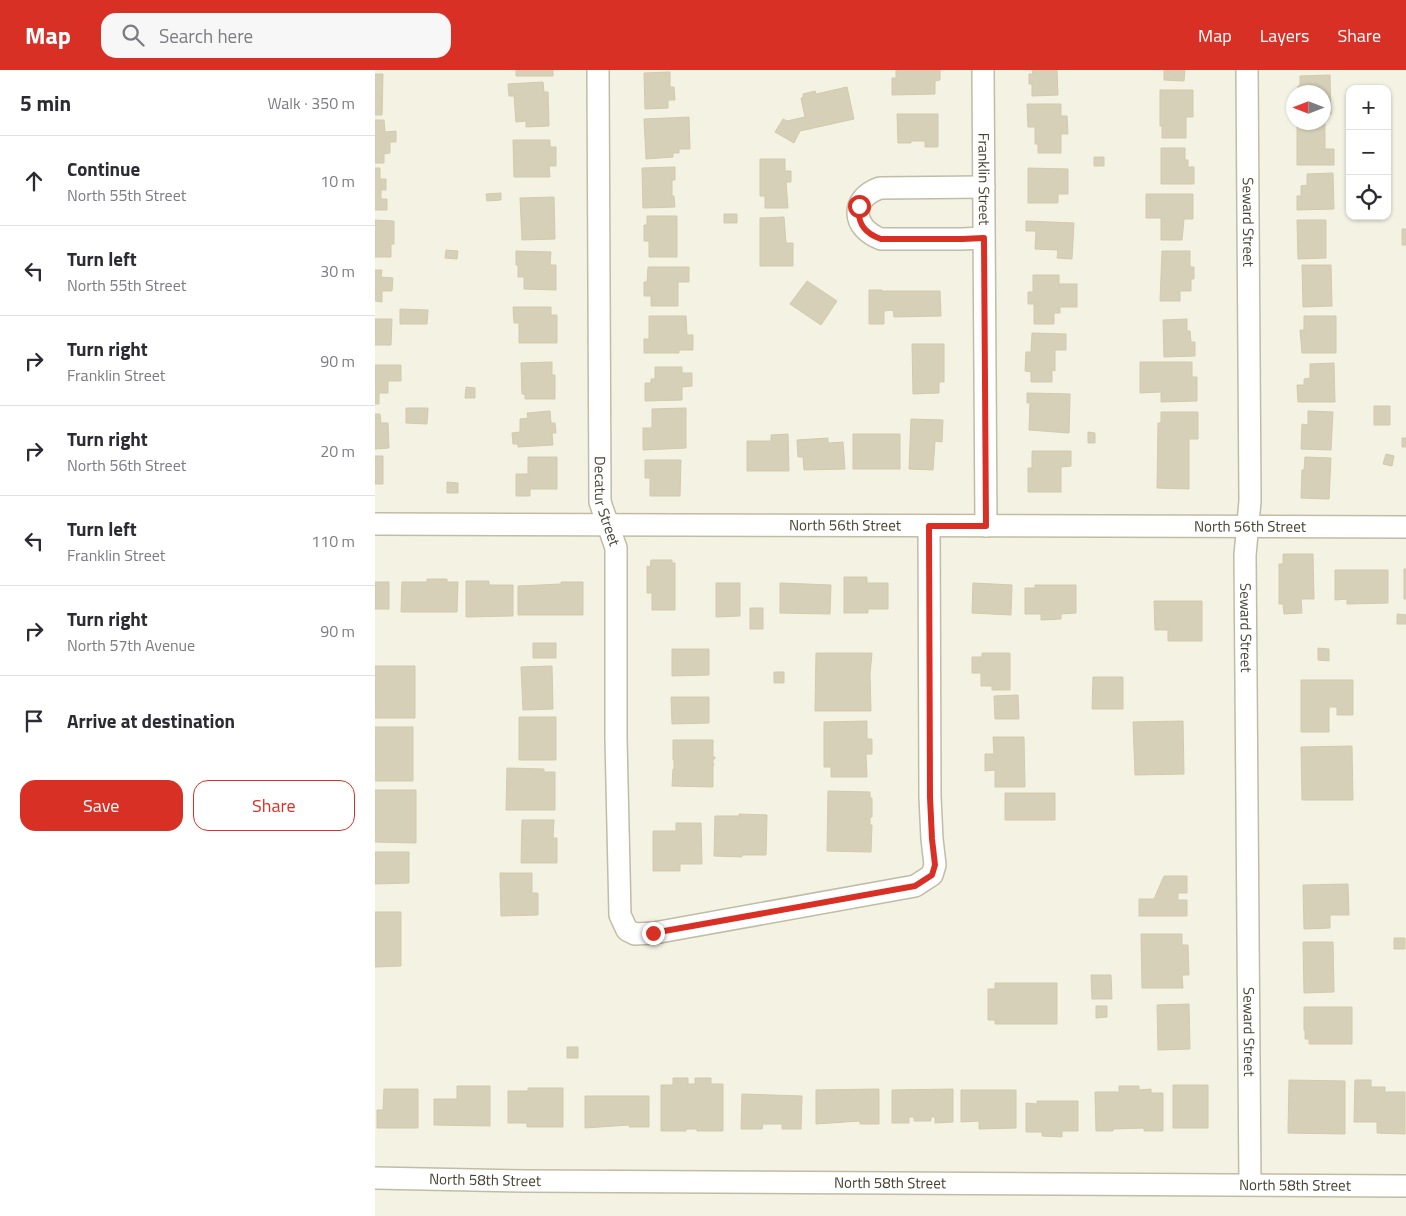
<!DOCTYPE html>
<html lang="en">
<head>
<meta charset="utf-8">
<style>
	body { margin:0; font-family:"Titillium Web",sans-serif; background:#f7f7f7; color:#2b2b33 }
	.controls { position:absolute; right:15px; top:15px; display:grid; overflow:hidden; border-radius:10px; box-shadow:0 1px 4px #0004 }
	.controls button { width:45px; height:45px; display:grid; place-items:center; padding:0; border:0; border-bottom:1px solid #e1e1e2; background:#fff; color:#2b2b33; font:25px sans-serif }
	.compass { position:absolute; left:911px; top:15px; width:45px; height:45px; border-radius:50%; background:#fff; box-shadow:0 1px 4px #0004; rotate:270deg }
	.stop { position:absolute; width:15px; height:15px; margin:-11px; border:4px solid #d93025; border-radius:50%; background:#fff }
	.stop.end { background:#d93025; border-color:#fff; box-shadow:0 1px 5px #0008 }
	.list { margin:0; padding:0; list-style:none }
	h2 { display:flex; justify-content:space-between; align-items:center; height:65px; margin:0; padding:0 20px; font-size:21px }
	h2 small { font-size:16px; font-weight:400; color:#7c7c81 }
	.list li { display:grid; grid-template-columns:32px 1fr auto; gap:15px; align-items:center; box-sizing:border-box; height:90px; padding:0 20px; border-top:1px solid #e1e1e2 }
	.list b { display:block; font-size:19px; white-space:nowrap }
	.list p { margin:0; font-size:16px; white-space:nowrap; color:#7c7c81 }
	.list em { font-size:16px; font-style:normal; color:#7c7c81 }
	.actions { display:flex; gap:10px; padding:15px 20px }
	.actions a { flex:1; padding:11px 0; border:1px solid #d93025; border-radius:15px; text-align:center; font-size:18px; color:#d93025 }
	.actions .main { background:#d93025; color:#fff }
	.icon { flex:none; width:28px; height:28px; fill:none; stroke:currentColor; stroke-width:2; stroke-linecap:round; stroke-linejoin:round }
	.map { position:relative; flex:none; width:1031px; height:1146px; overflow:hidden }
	header { display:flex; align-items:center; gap:30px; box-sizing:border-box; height:70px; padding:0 25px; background:#d93025; color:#fff }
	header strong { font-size:24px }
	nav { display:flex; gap:28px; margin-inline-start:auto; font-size:18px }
	.search { width:350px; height:45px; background:#f7f7f7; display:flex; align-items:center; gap:12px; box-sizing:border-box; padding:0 18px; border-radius:15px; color:#7c7c81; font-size:19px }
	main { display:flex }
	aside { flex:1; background:#fff }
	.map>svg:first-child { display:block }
</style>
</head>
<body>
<header>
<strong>Map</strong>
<div class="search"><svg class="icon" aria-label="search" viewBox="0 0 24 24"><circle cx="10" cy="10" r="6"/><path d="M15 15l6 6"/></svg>Search here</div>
<nav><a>Map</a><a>Layers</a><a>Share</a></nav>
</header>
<main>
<aside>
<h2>5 min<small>Walk · 350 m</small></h2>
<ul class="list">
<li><svg class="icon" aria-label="ahead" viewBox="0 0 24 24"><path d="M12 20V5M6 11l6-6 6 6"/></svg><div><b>Continue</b><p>North 55th Street</p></div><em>10 m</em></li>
<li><svg class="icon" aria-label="left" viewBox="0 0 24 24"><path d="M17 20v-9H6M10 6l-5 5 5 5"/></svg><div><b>Turn left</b><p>North 55th Street</p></div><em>30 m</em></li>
<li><svg class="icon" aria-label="right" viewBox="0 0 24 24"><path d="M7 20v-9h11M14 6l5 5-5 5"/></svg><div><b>Turn right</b><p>Franklin Street</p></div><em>90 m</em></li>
<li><svg class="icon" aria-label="right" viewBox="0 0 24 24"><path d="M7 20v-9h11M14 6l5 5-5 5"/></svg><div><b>Turn right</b><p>North 56th Street</p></div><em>20 m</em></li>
<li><svg class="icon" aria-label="left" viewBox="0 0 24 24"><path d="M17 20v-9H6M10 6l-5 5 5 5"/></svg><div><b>Turn left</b><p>Franklin Street</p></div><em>110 m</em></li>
<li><svg class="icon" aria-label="right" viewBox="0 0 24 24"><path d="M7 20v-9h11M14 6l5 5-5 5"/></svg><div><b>Turn right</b><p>North 57th Avenue</p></div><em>90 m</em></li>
<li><svg class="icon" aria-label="arrive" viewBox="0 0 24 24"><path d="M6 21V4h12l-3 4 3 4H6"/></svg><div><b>Arrive at destination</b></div></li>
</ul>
<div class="actions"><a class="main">Save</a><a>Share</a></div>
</aside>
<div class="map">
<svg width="1031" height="1146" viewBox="0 0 1031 1146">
	<rect width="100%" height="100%" fill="#f4f2e3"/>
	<path fill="#d6d0b8" stroke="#d2caaa" d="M141 0H178V6H141Z
		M521 0H565V10L560 11V24L517 25V8H521Z
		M657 0H682L683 25 657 26V14H654V4H658Z
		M789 0H810L809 11 789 10Z
		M295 2V17H299L300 30H293V38L270 39 269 3Z
		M0 4H8L7 45H0Z
		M955 5 956 44H948V22H923V16H925V6Z
		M168 12 169 22H173L174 56 151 57V51L141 52 139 26H134L133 14Z
		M472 17 479 49 425 61 419 73 400 62 408 49 412 51 430 47 426 28H428V24L440 21 441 24Z
		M785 20H818V47H811V68H787V56H785Z
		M652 34H686V46H692L693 64H686V83H663V74H660V57H653Z
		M522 44H563V77H550V71H536V73H523Z
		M314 47 315 79H304V83H298V87L271 89 269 49Z
		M0 50H9L10 62 21 61V72H15V83L9 84V93H0Z
		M922 53H950V79H959V95H922Z
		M138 70H175V77H181V96H174L175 107H139Z
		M786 78H810V90H813V97H819V114H786Z
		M719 87H729V96H719Z
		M385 89H410V101H416V112H411L413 138H390V126H385Z
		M300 97V110H297V126H299L300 137 268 138 267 98Z
		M0 98H5V109H11V120H6V129H12V140H0Z
		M653 98 693 99V124H683V133H653Z
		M958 103 959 139 922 140V126H926V116L932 115V104Z
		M126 123V130L112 131 111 124Z
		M771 124H818V149H809L807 170H786V148H771Z
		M179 127 180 169 147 170 145 128Z
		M349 144H362V153H349Z
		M272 146H302V187H274V171H269V155H272Z
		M409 147 411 173H418V196H385V148Z
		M0 150 19 151V174H16V187H0Z
		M922 150H951V188L923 189Z
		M651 151 699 153 697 189 682 188 683 180 660 179 661 161H651Z
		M1027 159H1031V175H1027Z
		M71 180 83 181 82 189 70 188Z
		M141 181 176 182 175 195H181V220L149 219V207H143V195H141Z
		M787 181H815V197H819V209H816V221H805V231H785Z
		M927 195H956L957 236 928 237Z
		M273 197H314V212H303V236H276V226H269V212H272Z
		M0 200H7L6 207 18 208 17 221H7V232L0 231Z
		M658 205H684V214H702V237H685V243H679V254H659V234H653V222H658Z
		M432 211 462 231 446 255 415 234Z
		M494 220H507V221H565L566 246 519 247 518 240 509 241V254H494Z
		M138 237H176V245H182V273H144V253H139Z
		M25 239 53 240 52 254H25Z
		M274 246H311L312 265H318V280H304V283H269V269H274Z
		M929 246H961V283H927L925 260H929Z
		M0 249H17L16 275H0Z
		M812 249V261H815L816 272H820V286L789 287 788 250Z
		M657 263 691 264V280H680V301L677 300V312H656V302L650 301 651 282H656Z
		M537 274H569V312H564V323L538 324Z
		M177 292V305H180V329H150V324H147L146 293Z
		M765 292H817V307H822V331L786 332V322L765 323Z
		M959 293 960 332H923L922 315H929V309L935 308V294Z
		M0 295H26V311H13V323H4V334H0Z
		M280 297H307V303H317V316L307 317V330L270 331V313H276V309H280Z
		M91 317 100 318V328H90Z
		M652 323 695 324 694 363 654 360 655 333H652Z
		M999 336H1015V355H999Z
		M31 338H53L52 354 31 353Z
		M311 338V378L268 380V358H277V339Z
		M175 341 176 353H180L181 363H177L178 375 143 377V374H138L137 363 145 362V349L153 348 152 343Z
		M933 341 958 342 956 380 926 379 927 354 933 355Z
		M786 342H823V369H814V419L782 418 783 353H786Z
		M0 344H5L6 353H13L14 378 0 379Z
		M536 349 568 350 567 372 560 371 558 400 534 399Z
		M713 362 720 363V373H713Z
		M413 364 414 401H372V371H396V365Z
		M478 364H525V399H478Z
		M453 368V373L468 372 470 399 429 400 428 387H423L422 370Z
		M1027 368H1031V377H1027Z
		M657 381H696V396L686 397V422H653V398H657Z
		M1011 384 1019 386 1017 396 1008 394Z
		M0 386H8V414H0Z
		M153 387H182V419H155V426H141V404H153Z
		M930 387 956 388 954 429 926 428 927 400H929Z
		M270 390H306L305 426H275V408H270Z
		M72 412 83 413V423H72Z
		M908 484H938L939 529H926L927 543 909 544 908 534H904V494H908Z
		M276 490H297V493H300V540H277V523H272V496L275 497Z
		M1029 499H1031V529H1029Z
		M960 500H1013V533L972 534V529L960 530Z
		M469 507H492V513H513V539H493V543H469Z
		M52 509H72V512H83L82 542H26L27 512H52Z
		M91 511H114V515H138V546L91 547Z
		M0 512H14V539H0Z
		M186 512H208V545H143V516L186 514Z
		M341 513H365V546L341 547Z
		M405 513 456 515 455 544 405 543Z
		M598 513 637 515 636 545 597 543Z
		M660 515H701V543L686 544V549L666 550V544H650V518H660Z
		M779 531H827V571H793V560H780Z
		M375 538H388V559H375Z
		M1022 544 1031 545V554H1022Z
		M158 573H181V588H158Z
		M943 578 954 579V591L943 590Z
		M297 579H334V605L297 606Z
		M441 583H497L495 604 496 641H440Z
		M607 583H635V620H617V616H606V603H597V587H607Z
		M0 596H40V648H0Z
		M177 596 178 639 148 640 146 597Z
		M399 602H409V613H399Z
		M718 607H748V639H717Z
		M926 610H978V645H962V637H954V662H926Z
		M643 625 644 649H620L619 626Z
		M296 627H334V653L297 654Z
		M144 647H181V690H144Z
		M492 651V669H497V684H491L492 707H456V697H449V652Z
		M808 651 809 704 760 705 758 652Z
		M0 657H38V711H0Z
		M618 667H649L650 717H620V700L610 701V684H619Z
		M298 670H338V687H340V689H338V694H339L338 696V717L297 716 298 699H299V690H298Z
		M977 676 978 730H927L926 677Z
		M132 698 169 699V702H180V740H131Z
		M0 720H41V773L0 772Z
		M453 721 495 722V728H497V747H495V755H497L496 782 452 781Z
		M630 723H680V750H630Z
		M364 744 392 745 391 785H367V787L339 786 340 746H364Z
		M147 750H179L178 768H182V793H146Z
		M301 753H326L327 794H305V801H278V761H301Z
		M0 782H34V813L0 814Z
		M125 803H157V823H163V845L126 846Z
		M789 806H812V823H803V830H812V846H764V829H779Z
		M973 814 974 845H955V858L929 859 928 815Z
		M0 842H26V896L0 897Z
		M766 864H807V875H813L814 905H807L808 918H767Z
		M1019 868H1030V879H1019Z
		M928 872H958L959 922 929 923Z
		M716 905H736L737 929H717Z
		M620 913H682V954H620V950H613V919H620Z
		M814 934 815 979 783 980 782 935Z
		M721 936H732V947L721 948Z
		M929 937H977V974H934V969H930V960H929Z
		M192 977H203V988H192Z
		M298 1008H313V1014H320V1008H336V1014H348V1061H322V1059H311V1061H286V1015H298Z
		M914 1010 970 1011V1064L913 1063Z
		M980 1010H996V1017H1010V1022H1030V1064L1002 1063V1052H979Z
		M798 1015H833V1058H798Z
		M82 1016H115V1056L59 1055V1029H82Z
		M744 1016H764V1020L776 1019V1023H788V1061H769V1058L738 1059V1061H721L720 1022H744Z
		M153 1018H188V1057H152V1053H133V1021H153Z
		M9 1019H43V1058H2V1040H8Z
		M504 1019V1054H485V1051L441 1054V1020Z
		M578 1019V1052L560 1053V1047H556V1051H539V1047H534V1053H517V1020Z
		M586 1020H641V1058L604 1059V1051L586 1052Z
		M367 1024 427 1026 426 1059H407V1054H388L387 1059H366Z
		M210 1026H274V1057H254V1055L210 1058Z
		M662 1031H703V1061H687V1067L667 1066V1062H651V1033L662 1034Z"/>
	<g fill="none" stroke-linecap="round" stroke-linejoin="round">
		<defs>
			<g id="minor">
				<path id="s1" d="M223 0 225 432 241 478V669L245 845 252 860 260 864 279 863 540 816 557 805 560 795 557 769 555 727 554 456"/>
				<path id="s2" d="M608 0 611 456"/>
				<path id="s3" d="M872 0 875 431 870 485 875 1114"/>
				<path d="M609 117 505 118C475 128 476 158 506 169H587L609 168"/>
				<path id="s4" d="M0 454 1031 457"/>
				<path id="s5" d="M0 1108 150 1111 1031 1116"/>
			</g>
		</defs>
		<use href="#minor" stroke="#c0bca5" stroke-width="24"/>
		<use href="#minor" stroke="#fff" stroke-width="21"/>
	</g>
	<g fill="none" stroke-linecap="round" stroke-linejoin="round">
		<path stroke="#d93025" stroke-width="6" d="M278 863 540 816 557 805 560 795 557 769 555 727 554 456H611L609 168 587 169H506C489 163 482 153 484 136"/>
	</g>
	<g text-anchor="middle" stroke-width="4" stroke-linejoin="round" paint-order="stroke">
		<g font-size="15" fill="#464233" stroke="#fff">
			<text dy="5" stroke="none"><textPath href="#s2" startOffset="109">Franklin Street</textPath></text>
			<text dy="5" stroke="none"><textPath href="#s3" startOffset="152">Seward Street</textPath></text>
			<text dy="5" stroke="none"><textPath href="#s1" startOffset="432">Decatur Street</textPath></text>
			<text dy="5" stroke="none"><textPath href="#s4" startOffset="470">North 56th Street</textPath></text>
			<text dy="5" stroke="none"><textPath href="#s4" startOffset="875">North 56th Street</textPath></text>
			<text dy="5" stroke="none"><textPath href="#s3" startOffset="558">Seward Street</textPath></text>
			<text dy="5" stroke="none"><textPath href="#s3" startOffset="962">Seward Street</textPath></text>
			<text dy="5" stroke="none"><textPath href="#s5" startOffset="110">North 58th Street</textPath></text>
			<text dy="5" stroke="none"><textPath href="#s5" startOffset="515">North 58th Street</textPath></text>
			<text dy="5" stroke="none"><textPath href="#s5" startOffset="920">North 58th Street</textPath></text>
		</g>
	</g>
</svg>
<div class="controls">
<button>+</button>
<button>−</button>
<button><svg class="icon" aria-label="locate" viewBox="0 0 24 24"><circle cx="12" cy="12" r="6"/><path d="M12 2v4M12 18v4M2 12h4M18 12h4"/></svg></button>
</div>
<svg class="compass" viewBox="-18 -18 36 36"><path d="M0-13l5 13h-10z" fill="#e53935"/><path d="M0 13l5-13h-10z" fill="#7c7c81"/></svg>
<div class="stop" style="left:484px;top:136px"></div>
<div class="stop end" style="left:278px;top:863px"></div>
</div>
</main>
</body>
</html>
